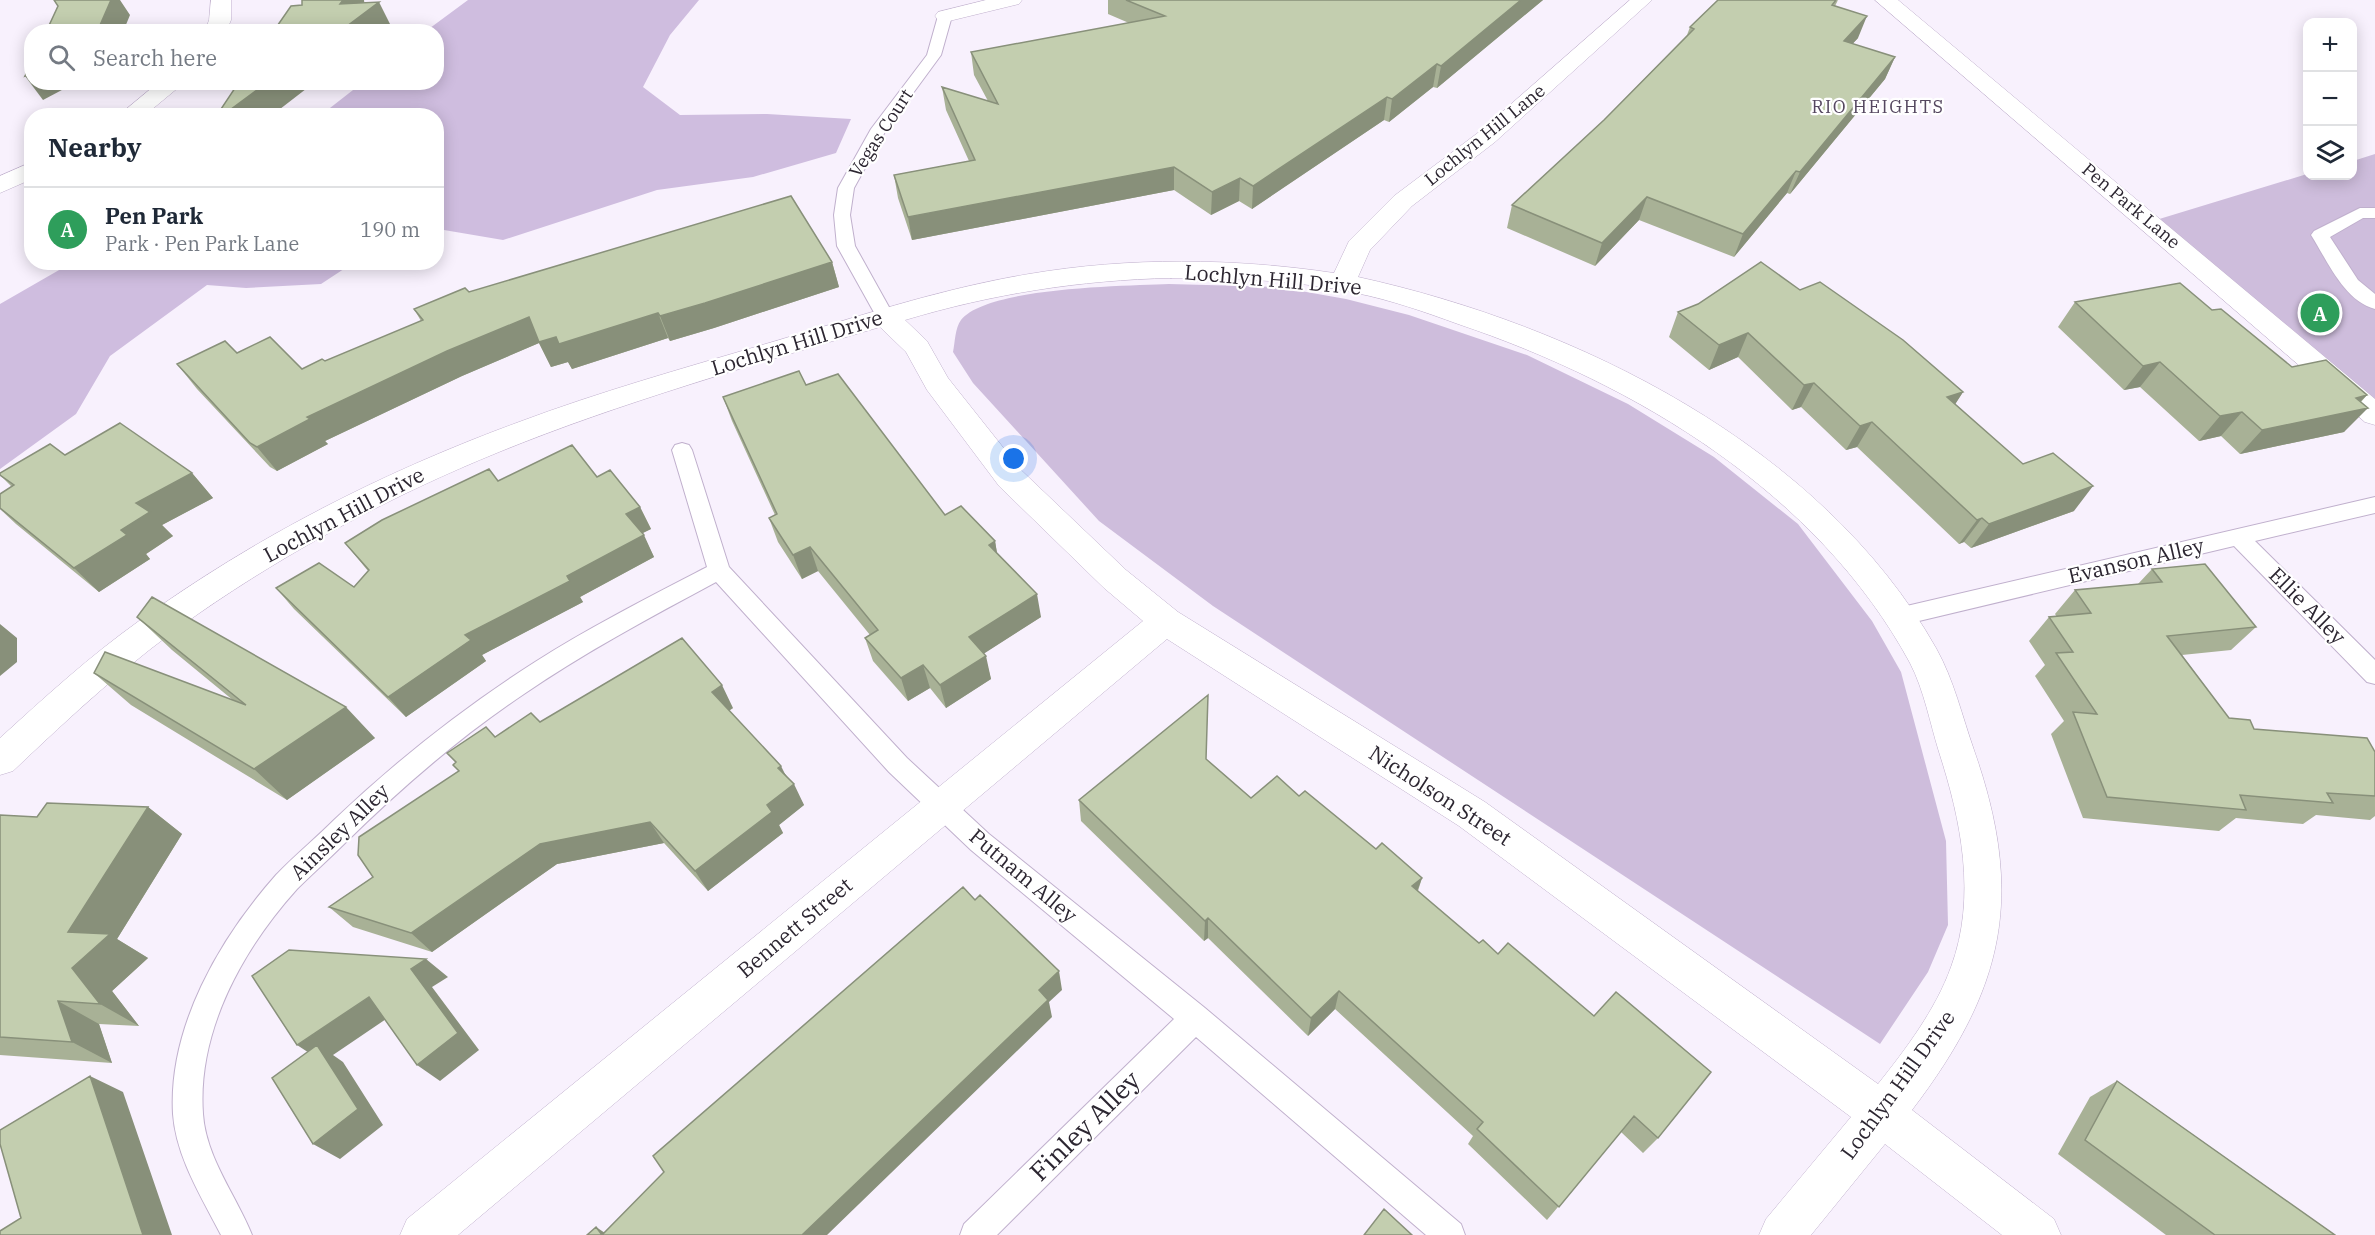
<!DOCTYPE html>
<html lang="en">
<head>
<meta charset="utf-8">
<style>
	body { margin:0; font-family:"IBM Plex Serif",serif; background:#f6f6f7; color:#1f2937 }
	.controls { position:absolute; right:18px; top:18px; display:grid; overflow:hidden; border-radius:12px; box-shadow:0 3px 15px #0003 }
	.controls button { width:54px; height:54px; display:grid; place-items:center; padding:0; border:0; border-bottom:2px solid #e0e1e3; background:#fff; color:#1f2937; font:30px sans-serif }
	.you { position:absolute; left:1014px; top:459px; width:21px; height:21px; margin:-15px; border:4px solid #fff; border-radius:50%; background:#1a73e8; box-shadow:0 0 0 9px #1a73e833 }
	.badge { display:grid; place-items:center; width:39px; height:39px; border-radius:50%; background:#d93025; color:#fff; font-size:20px; font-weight:700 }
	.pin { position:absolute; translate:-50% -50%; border:3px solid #fff; box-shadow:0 2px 6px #0006 }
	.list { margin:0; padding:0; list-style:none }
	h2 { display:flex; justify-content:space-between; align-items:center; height:78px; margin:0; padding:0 24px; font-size:26px }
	h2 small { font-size:20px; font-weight:400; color:#747a83 }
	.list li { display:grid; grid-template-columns:39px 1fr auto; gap:18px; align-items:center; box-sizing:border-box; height:84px; padding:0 24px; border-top:2px solid #e0e1e3 }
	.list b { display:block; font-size:22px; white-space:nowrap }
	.list p { margin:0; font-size:20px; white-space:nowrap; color:#747a83 }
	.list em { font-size:20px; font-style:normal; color:#747a83 }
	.icon { flex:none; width:33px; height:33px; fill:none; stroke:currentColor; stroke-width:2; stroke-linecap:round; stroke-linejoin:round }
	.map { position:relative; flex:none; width:2375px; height:1235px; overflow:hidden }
	.search { position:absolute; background:#fff; box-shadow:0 3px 15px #0003; left:24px; top:24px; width:420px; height:66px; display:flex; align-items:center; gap:15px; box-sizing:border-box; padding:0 21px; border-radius:24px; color:#747a83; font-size:22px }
	.panel { position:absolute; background:#fff; box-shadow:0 3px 15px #0003; left:24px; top:108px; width:420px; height:162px; border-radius:24px }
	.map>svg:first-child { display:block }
</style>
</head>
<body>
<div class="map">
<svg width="2375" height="1235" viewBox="0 0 2375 1235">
	<rect width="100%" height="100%" fill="#f8f1fd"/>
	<path fill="#cebddc" d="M2375 154V407L2156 220 2307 174 2352 176 2353 161Z
		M1169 284 1278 287 1346 299 1409 315 1527 355 1628 404 1714 457 1798 524 1872 621 1901 672 1946 841 1948 925 1928 972 1880 1044 1213 606 1099 521 973 383 953 352C955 342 955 328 961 320 987 287 1125 286 1169 284Z"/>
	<path fill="#cfbddf" d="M468 0H699L670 35 643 87 680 115 767 114 851 119 836 153 753 177 657 190 503 240 444 230 437 231 436 116 321 115 362 83 436 82V32L426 31Z
		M73 262H353V263L321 284 246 288 207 285 110 356 76 414 0 469V304Z"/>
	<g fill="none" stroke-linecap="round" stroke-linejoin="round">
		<defs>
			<path id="service" d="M945 12 952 16 941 55 886 130 854 188 850 215 855 246 894 316 891 320H879L876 316 837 246 834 215 838 188 871 129 927 55 938 16Z
				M2360 208H2375V218H2363L2330 237 2358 280 2375 294V309C2344 301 2327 260 2311 235L2314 231Z
				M682 443 689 445 692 450 729 567 907 758 989 834 1205 1008 1461 1224 1465 1235H1426L1196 1037 997 1235H960L964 1224 1174 1019 971 850 889 772 716 582C651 617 585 652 524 694 458 738 399 790 343 845 328 860 312 874 297 889 243 949 197 1031 203 1114 206 1158 236 1195 252 1235H221C202 1198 176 1157 173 1114 168 1027 220 938 276 875 294 856 315 839 334 820 396 761 463 708 535 662 590 627 649 597 707 567L672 450 675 445Z
				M2375 497V513L2255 541 2375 660V684L2367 682 2234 546 1898 626 1890 623 1887 617 1890 611 1898 608Z"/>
			<path id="minor" d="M211 0H231V20L226 32H205L209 20Z
				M986 0H1022L1019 4 945 22 938 20 935 16 938 12Z
				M1630 0H1652L1495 142 1412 206 1370 250 1358 277C1577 325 1822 446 1936 648 1954 680 1962 716 1974 750 2025 896 2005 988 1912 1110L2054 1219 2061 1235H2002L1885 1144 1811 1235H1759L1766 1219 1851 1117 1459 826 1167 639 458 1235H400L407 1219 1143 621 1104 588 999 486 927 390 906 352 880 327C753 365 622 402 499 452 393 495 292 549 198 614 131 660 72 715 13 771L0 775V738C45 697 90 656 139 621 255 537 385 471 519 422 599 392 681 369 762 345 851 319 938 289 1029 274 1129 257 1234 258 1334 273L1349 241 1394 196 1479 132ZM1171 278C1233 278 1296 280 1356 293 1391 300 1425 312 1458 324 1636 384 1818 493 1910 663 1924 690 1930 723 1939 752 1961 820 1977 897 1951 967 1936 1009 1906 1049 1878 1084L1485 802 1178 612 1126 570 1021 470 948 378 927 341 905 320C992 294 1080 280 1171 278Z
				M1875 0H1898L2375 399V425L2365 422Z
				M159 82H185L144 116H118Z
				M32 162V179L0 193V176Z"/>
		</defs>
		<use href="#service" stroke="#c0b0cd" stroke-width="2"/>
		<use href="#minor" stroke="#c0b0cd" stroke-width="1"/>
		<use href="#service" fill="#fff" fill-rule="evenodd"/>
		<use href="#minor" fill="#fff" fill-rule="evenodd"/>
	</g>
	<path fill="#a8b196" d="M1108 0H1543L1437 88 1433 87 1389 122 1384 120 1252 209 1239 201 1211 215 1174 190 912 240 898 198 894 175 969 161 946 110 942 87 988 101 974 75 971 52 1129 23 1108 14Z
		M1838 0 1835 6 1858 38 1852 44 1895 57 1885 79 1790 194 1787 193 1734 257 1639 220 1595 266 1507 228 1512 205 1604 120 1687 35 1690 27Z
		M832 262 839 287 714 328 670 341 668 338 572 369 568 362 551 367 539 343 462 376 325 441 328 444 277 471 270 467 197 389 177 364 237 353 302 369 325 361 421 321 414 309 469 292Z
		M1800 290 1963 392 1955 404 2074 511 1971 548 1964 542 1959 544 1857 447 1846 450 1801 407 1792 410 1738 357 1709 370 1669 337 1678 312Z
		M2075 302 2212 310 2292 367 2367 395 2361 402 2344 432 2240 454 2221 436 2199 441 2140 387 2124 390 2058 327Z
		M806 385 945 515 995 541 997 553 1041 617 984 653 991 679 946 708 930 688 908 701 873 661 865 638 870 635 818 571 802 579 778 542 769 518 775 515 732 421 723 397Z
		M65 455 192 473 213 498 162 525 173 536 146 554 150 559 99 592 16 524 0 509V494L12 487 0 475Z
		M597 477 640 507 651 529 642 533 654 557 580 597 583 602 482 655 486 661 406 717 294 609 276 588 354 587 368 571 345 543Z
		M2152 569 2256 627 2231 650 2182 655 2229 718 2254 729 2375 752V816L2370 820 2316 815 2303 824 2236 818 2219 831 2083 818 2051 734 2064 721 2035 676 2045 665 2029 641 2049 617H2057L2055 614 2075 590 2138 584Z
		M137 617 375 738 287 800 131 705 94 673 234 701 172 650Z
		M733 708 729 711 786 775 804 805 779 825 783 833 708 891 664 843 557 864 432 952 353 927 329 907 373 877 459 771 455 762 447 753 540 722Z
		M1206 759 1251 798 1299 796 1376 849 1422 878 1418 891 1658 1138 1643 1153 1621 1132 1547 1220 1468 1144 1473 1136 1335 1009 1308 1036 1208 938 1204 941 1081 821 1079 800Z
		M148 807 182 834 117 939 148 958 112 991 139 1026 99 1024 112 1063 0 1055V815L37 817Z
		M2117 1081 2335 1235H2166L2058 1154 2090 1097Z"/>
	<path fill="#88907a" d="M111 0H120L130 15 123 32H97Z
		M343 0H364L365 9 379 2 391 26 384 32H339L340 4Z
		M1521 0H1543L1437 88 1441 66Z
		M1867 16 1858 38 1835 63 1844 41Z
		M1895 57 1885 79 1790 194 1800 172Z
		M1437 64 1433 87 1389 122 1392 99Z
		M32 73V82H77L43 100 25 76Z
		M268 82H315L271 116 223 115Z
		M1387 97 1384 120 1252 209 1253 186Z
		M1174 167V190L912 240 908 217Z
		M1796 171 1787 193 1734 257 1743 234Z
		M1240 178 1239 201 1211 215 1212 192Z
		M1647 197 1639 220 1595 266 1602 243Z
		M832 262 839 287 714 328 670 341 660 316Z
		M658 313 668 338 572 369 568 362 551 367 539 343 462 376 325 441 328 444 277 471 257 447 307 417 447 351 529 317 556 337Z
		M1748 333 1738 357 1709 370 1719 345Z
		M2160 362 2140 387 2124 390 2143 366Z
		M1814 383 1801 407 1792 410 1804 385Z
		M1963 392 1947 417V397Z
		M2367 395 2351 411 2368 408 2344 432 2240 454 2262 430 2356 398Z
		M2242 412 2221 436 2199 441 2220 416Z
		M1872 422 1857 447 1846 450 1860 426Z
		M192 473 213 498 162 525 173 536 146 554 150 559 99 592 74 568 121 530 136 503Z
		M2093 486 2074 511 1971 548 1989 524Z
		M640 507 651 529 637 536 626 514Z
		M1982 518 1964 542 1959 544 1977 520Z
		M644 535 654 557 580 597 583 602 482 655 486 661 406 717 388 697 465 635 567 576Z
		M995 541 999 565 989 545Z
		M810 547 818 571 802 579 793 555Z
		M1037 594 1041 617 974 660 969 637Z
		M0 624 17 638V662L0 676Z
		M986 656 991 679 946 708 940 685Z
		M923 665 930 688 908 701 901 678Z
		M722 685 733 708 723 714 712 692Z
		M346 707 375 738 287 800 254 769Z
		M781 766 791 786 794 784 804 805 779 825 783 833 708 891 695 871 767 805 778 768Z
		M148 807 182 834 117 939 148 958 112 991 139 1026 100 1004 72 968 68 932Z
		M650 822 664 843 557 864 432 952 411 933 540 844Z
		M1422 878 1415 897 1412 886Z
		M1208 918V938L1204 941 1205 921Z
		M426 959 448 977 432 987 479 1050 440 1081 417 1065 411 969Z
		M1059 971 1062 990 1049 1002 1052 1017 827 1235H802L1039 990Z
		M1339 991 1335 1009 1308 1036 1311 1018Z
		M369 997 392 1015 333 1055 343 1062 383 1125 340 1159 313 1144 323 1062 297 1045Z
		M58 1001 99 1024 112 1063 72 1042Z
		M90 1076 123 1092 172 1235H143Z
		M596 1227 608 1235H602Z"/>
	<path fill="#c3ceaf" stroke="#88907a" stroke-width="1.5" d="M54 0H111L97 32H46L58 6Z
		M302 0H343L340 4 379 2 339 32H273L291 6 302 5Z
		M1126 0H1521L1441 66 1437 64 1392 99 1387 97 1253 186 1240 178 1212 192 1174 167 908 217 894 175 975 160 942 87 998 104 971 52 1165 16Z
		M1718 0H1836L1832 5 1867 16 1844 41 1895 57 1800 172 1796 171 1743 234 1647 197 1602 243 1512 205 1604 120 1694 29 1690 27Z
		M32 62V73L25 76Z
		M239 82H268L223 115 219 112Z
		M791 196 832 262 705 303 660 316 658 313 559 344 556 337 539 342 529 317 447 351 307 417 310 419 257 447 250 443 177 364 225 341 237 353 270 337 302 369 322 359 325 361 423 320 414 309 465 288 469 292Z
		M1761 262 1800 290 1820 282 1903 340 1963 392 1947 397 2023 464 2053 453 2093 486 1989 524 1982 518 1977 520 1872 422 1860 426 1814 383 1804 385 1748 333 1719 345 1678 312 1698 304Z
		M2180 283 2212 310 2221 309 2292 367 2326 360 2367 395 2356 398 2368 408 2262 430 2242 412 2220 416 2160 362 2143 366 2075 302Z
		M799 371 806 385 838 374 945 515 961 506 995 541 989 545 1037 594 969 637 986 656 940 685 923 665 901 678 865 638 878 630 810 547 793 555 769 518 777 514 723 397Z
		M120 423 192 473 136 503 150 512 121 530 127 535 74 568 0 508V494L14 485 0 475V473L50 444 65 455Z
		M572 445 597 477 610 470 640 507 626 514 644 535 567 576 570 581 465 635 471 640 388 697 276 588 319 563 354 587 369 570 345 543 382 520 489 469 498 481Z
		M2205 564 2256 627 2167 636 2229 718 2250 720 2254 729 2367 738 2375 752V796L2327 793 2333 803 2240 795 2246 810 2107 797 2073 712 2097 714 2056 653 2073 652 2049 617 2091 613 2075 590 2162 582 2152 569Z
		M152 597 346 707 254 769 94 673 105 652 246 705 137 617Z
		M682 638 722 685 712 692 781 766 778 768 794 784 767 805 772 812 695 871 650 822 540 844 411 933 329 907 373 877 358 855 359 837 459 771 453 765 456 762 447 753 486 727 495 737 531 713 540 722Z
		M1208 695 1206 759 1251 798 1277 776 1299 796 1305 791 1376 849 1382 843 1422 878 1412 886 1479 943 1483 940 1498 954 1508 943 1594 1016 1616 992 1711 1072 1658 1138 1634 1116 1559 1207 1477 1129 1483 1122 1339 991 1311 1018 1208 918 1205 921 1079 800Z
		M47 803 148 807 68 932 110 934 72 968 100 1004 58 1001 72 1042 0 1037V815L37 817Z
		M963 887 975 900 980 895 1059 971 1039 990 1048 1000 802 1235H602L664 1172 653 1156Z
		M289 950 426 959 411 969 458 1033 417 1065 369 997 297 1045 252 976Z
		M317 1045 358 1109 313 1144 272 1078Z
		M90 1076 143 1235H0V1231L21 1218 0 1144V1130Z
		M2117 1081 2335 1235H2215L2085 1140Z
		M1384 1209 1412 1235H1364Z
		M596 1227 602 1235H587Z"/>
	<g text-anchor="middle" stroke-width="4.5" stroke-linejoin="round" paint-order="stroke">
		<g font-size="18" letter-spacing="1.5" fill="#554760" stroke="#fff">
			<text x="1878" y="113">RIO HEIGHTS</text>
		</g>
		<g font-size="18" fill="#2c2631" stroke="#fff">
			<text transform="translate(881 133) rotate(-57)" y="6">Vegas Court</text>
			<text transform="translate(1485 135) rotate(-39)" y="6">Lochlyn Hill Lane</text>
			<text transform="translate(2131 206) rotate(40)" y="6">Pen Park Lane</text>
		</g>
		<g font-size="21" fill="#2c2631" stroke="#fff">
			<text transform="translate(1273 280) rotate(5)" y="7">Lochlyn Hill Drive</text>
			<text transform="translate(797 343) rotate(-17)" y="7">Lochlyn Hill Drive</text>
			<text transform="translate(344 515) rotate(-28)" y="7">Lochlyn Hill Drive</text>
			<text transform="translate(2136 561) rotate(-13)" y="7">Evanson Alley</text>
			<text transform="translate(2307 606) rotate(45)" y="7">Ellie Alley</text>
			<text transform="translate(1440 796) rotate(33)" y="7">Nicholson Street</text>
			<text transform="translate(340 832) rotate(-44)" y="7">Ainsley Alley</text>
			<text transform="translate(1023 876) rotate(40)" y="7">Putnam Alley</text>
			<text transform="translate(795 928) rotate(-40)" y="7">Bennett Street</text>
			<text transform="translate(1898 1085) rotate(-54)" y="7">Lochlyn Hill Drive</text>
		</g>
		<g font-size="26" fill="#2c2631" stroke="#fff">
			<text transform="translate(1085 1126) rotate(-45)" y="9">Finley Alley</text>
		</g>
	</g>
</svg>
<div class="controls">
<button>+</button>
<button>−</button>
<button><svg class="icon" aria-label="layers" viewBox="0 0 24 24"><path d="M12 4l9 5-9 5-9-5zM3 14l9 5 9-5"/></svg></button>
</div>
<div class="you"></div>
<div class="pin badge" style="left:2320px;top:313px;background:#2e9e5b">A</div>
<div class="search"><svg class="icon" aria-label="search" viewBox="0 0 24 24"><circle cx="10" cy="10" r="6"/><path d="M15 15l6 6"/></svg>Search here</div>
<section class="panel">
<h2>Nearby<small></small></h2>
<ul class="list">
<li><span class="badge" style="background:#2e9e5b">A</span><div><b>Pen Park</b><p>Park · Pen Park Lane</p></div><em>190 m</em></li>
</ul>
</section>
</div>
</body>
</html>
